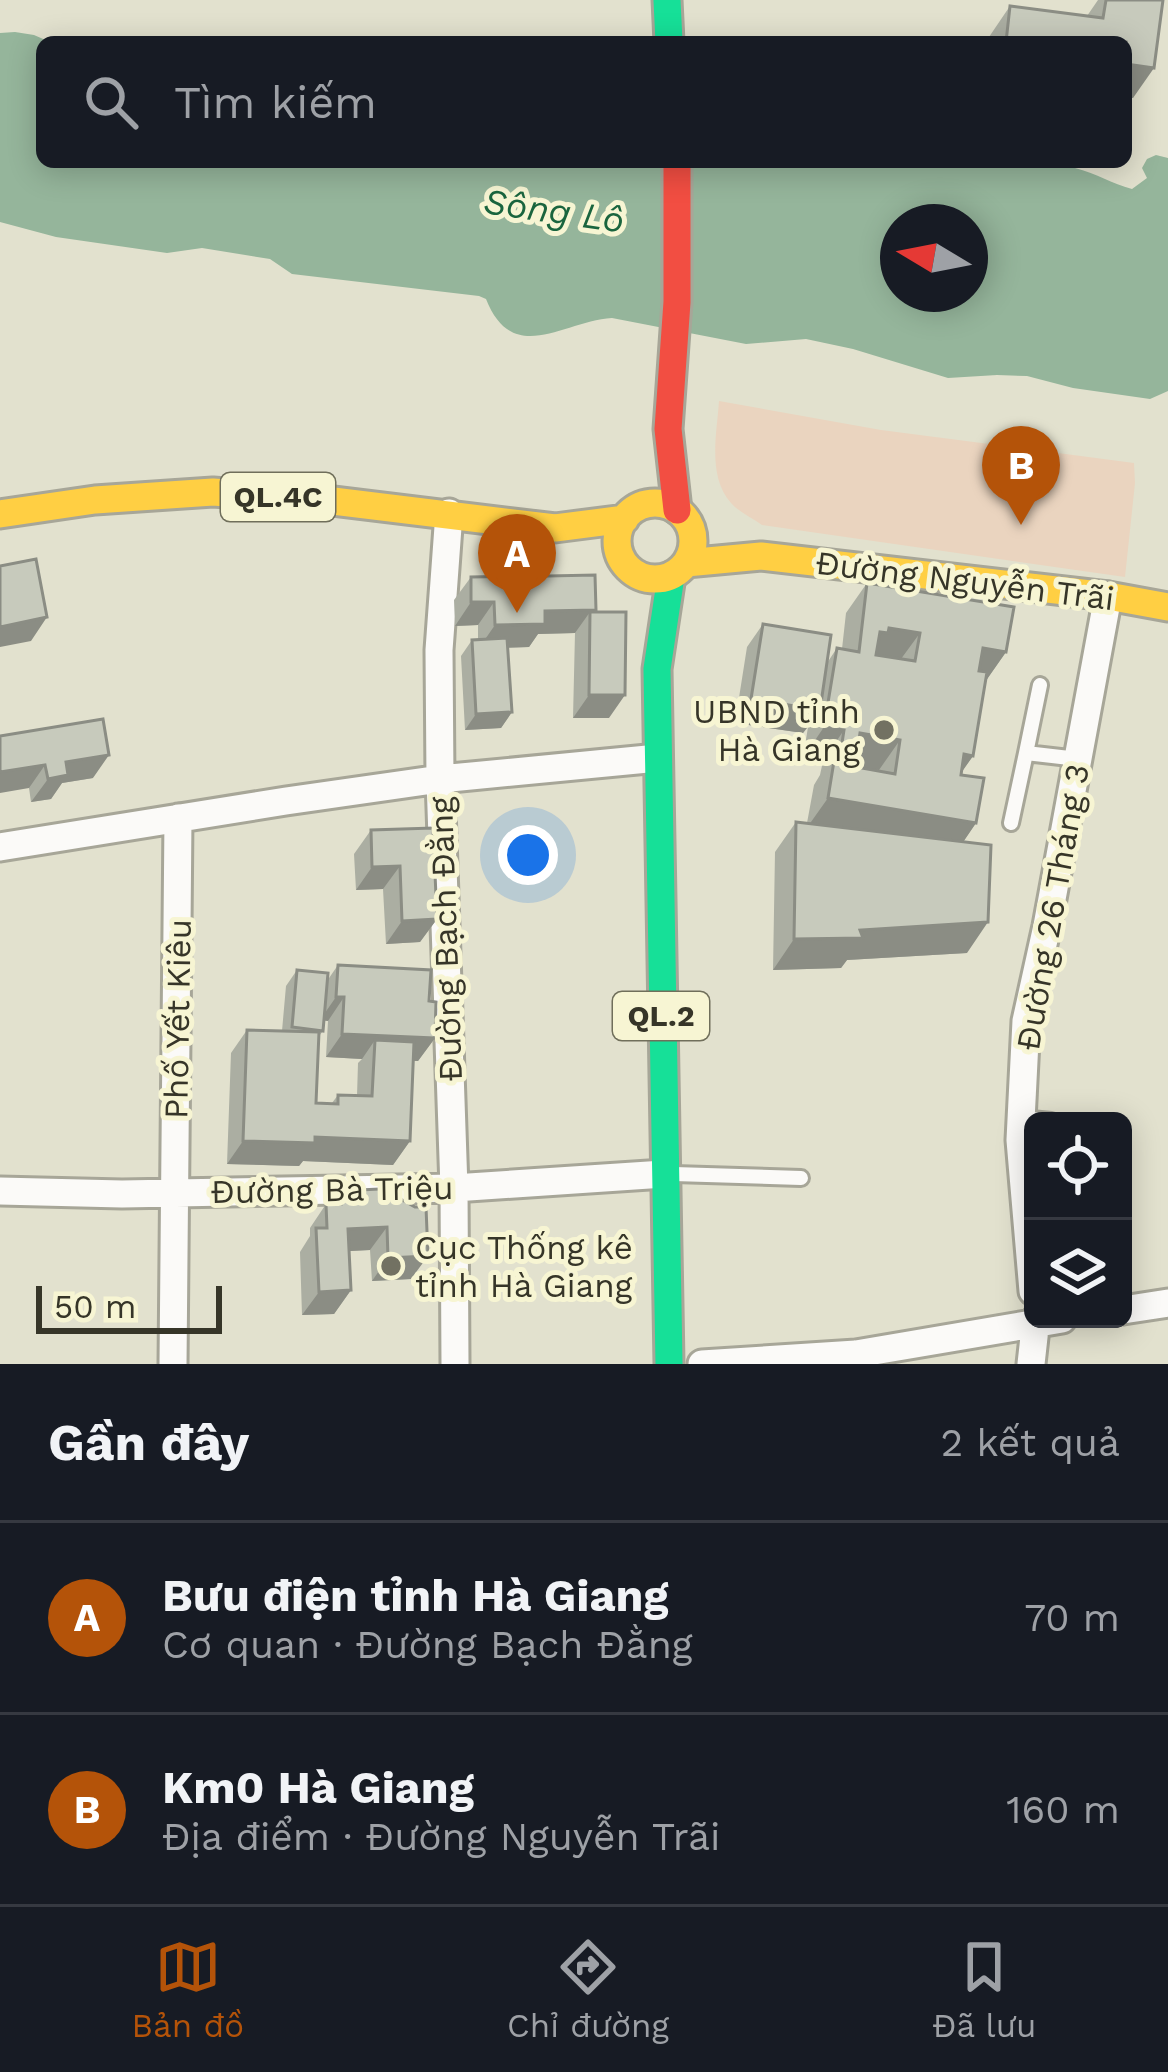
<!DOCTYPE html>
<html lang="vi">
<head>
<meta charset="utf-8">
<style>
	body { margin:0; font-family:"Work Sans",sans-serif; background:#242831; color:#f1f3f6 }
	.controls { position:absolute; right:36px; bottom:36px; display:grid; overflow:hidden; border-radius:18px; box-shadow:0 6px 30px #0003 }
	.controls button { width:108px; height:108px; display:grid; place-items:center; padding:0; border:0; border-bottom:3px solid #363941; background:#171b24; color:#f1f3f6; font:60px sans-serif }
	.compass { position:absolute; left:880px; top:204px; width:108px; height:108px; border-radius:50%; background:#171b24; box-shadow:0 6px 30px #0003; rotate:280deg }
	.scale { position:absolute; left:36px; bottom:30px; width:186px; box-sizing:border-box; padding-left:12px; border:6px solid #363528; border-top:0; font-size:33px; line-height:42px; white-space:nowrap; color:#363528; -webkit-text-stroke:9px #f7f5d3; paint-order:stroke }
	.you { position:absolute; left:528px; top:855px; width:42px; height:42px; margin:-30px; border:9px solid #fff; border-radius:50%; background:#1a73e8; box-shadow:0 0 0 18px #1a73e833 }
	.badge { display:grid; place-items:center; width:78px; height:78px; border-radius:50%; background:#b45309; color:#fff; font-size:39px; font-weight:700 }
	.pin { position:absolute; translate:-50% -99px; filter:drop-shadow(0 3px 6px #0008) }
	.pin::after { content:''; position:absolute; top:63px; width:42px; height:36px; background:inherit; clip-path:polygon(0 0,100% 0,50% 100%) }
	.list { margin:0; padding:0; list-style:none }
	h2 { display:flex; justify-content:space-between; align-items:center; height:156px; margin:0; padding:0 48px; font-size:51px }
	h2 small { font-size:39px; font-weight:400; color:#9ea1a6 }
	.list li { display:grid; grid-template-columns:78px 1fr auto; gap:36px; align-items:center; box-sizing:border-box; height:192px; padding:0 48px; border-top:3px solid #363941 }
	.list b { display:block; font-size:45px; white-space:nowrap }
	.list p { margin:0; font-size:39px; white-space:nowrap; color:#9ea1a6 }
	.list em { font-size:39px; font-style:normal; color:#9ea1a6 }
	.icon { flex:none; width:66px; height:66px; fill:none; stroke:currentColor; stroke-width:2; stroke-linecap:round; stroke-linejoin:round }
	.map { position:relative; flex:none; width:1168px; height:1364px; overflow:hidden }
	.search { position:absolute; background:#171b24; box-shadow:0 6px 30px #0003; left:36px; right:36px; top:36px; height:132px; display:flex; align-items:center; gap:30px; box-sizing:border-box; padding:0 42px; border-radius:18px; color:#9ea1a6; font-size:45px }
	.sheet { height:540px; background:#171b24 }
	nav { display:flex; justify-content:space-around; align-items:center; box-sizing:border-box; height:168px; border-top:3px solid #363941; background:#171b24; font-size:33px; color:#9ea1a6 }
	nav a { display:grid; justify-items:center; gap:6px }
	nav .on { color:#b45309 }
	.map>svg:first-child { display:block }
</style>
</head>
<body>
<div class="map">
<svg width="1168" height="1364" viewBox="0 0 1168 1364">
	<rect width="100%" height="100%" fill="#e2e1ce"/>
	<path fill="#ead4bf" d="M719 401 881 430 1134 463 1135 483 1125 577 762 525C752 518 739 512 731 503 707 476 717 433 719 401Z"/>
	<path fill="#95b59b" fill-rule="evenodd" d="M15 32 34 35 50 42H42V162H1024C1041 165 1058 165 1075 168 1096 173 1112 184 1132 189L1147 178 1142 168 1147 159 1156 155 1168 158V391L1150 399 1073 388 1027 376 997 375 948 378 853 349 806 339 746 344 612 318C563 321 513 367 486 299L479 296 292 274 270 259 202 248 167 253 56 237 0 222V33ZM898 222H970V294H898Z"/>
	<g fill="none" stroke-linecap="round" stroke-linejoin="round">
		<defs>
			<path id="lane" d="M1026 753 1040 685
				M1011 823 1026 753 1078 759
				M1021 1118 1051 1121
				M674 1174 801 1178"/>
			<path id="street" d="M449 513 439 650 440 779 454 1188 455 1364
				M0 847 286 801 440 779 658 758
				M0 1191 122 1194 454 1188 664 1174
				M1033 1291 1020 1140 1026 1021 1047 926 1108 596
				M1123 1310 1168 1303
				M173 1364 178 818
				M702 1364 856 1354 1062 1319
				M1031 1364 1036 1319"/>
			<path id="fast" d="M667 0 669 42
				M669 1364 657 669 671 576"/>
			<path id="slow" d="M617 541a38 38 0 1 1 76 0a38 38 0 1 1-76 0Z
				M0 514 95 500 213 492 333 501 555 528 625 519
				M686 563 761 556 1108 596 1168 607"/>
			<path id="jam" d="M677 162V302L668 429 677 510"/>
		</defs>
		<use href="#lane" stroke="#a7a698" stroke-width="20"/>
		<use href="#street" stroke="#a7a698" stroke-width="33"/>
		<use href="#fast" stroke="#a7a698" stroke-width="33"/>
		<use href="#slow" stroke="#a7a698" stroke-width="33"/>
		<use href="#jam" stroke="#a7a698" stroke-width="33"/>
		<use href="#lane" stroke="#fbfaf8" stroke-width="14"/>
		<use href="#street" stroke="#fbfaf8" stroke-width="27"/>
		<use href="#fast" stroke="#16e098" stroke-width="27"/>
		<use href="#slow" stroke="#ffcf43" stroke-width="27"/>
		<use href="#jam" stroke="#f24e42" stroke-width="27"/>
	</g>
	<path fill="#abaea2" fill-rule="evenodd" d="M1098 0H1163L1133 98 1126 97V42H988L989 37 1010 6 1087 16Z
		M521 571 548 576 594 612 609 718H573L575 633 538 634 529 647 508 648 512 712 501 728 465 730 461 656 472 640H478V625L455 626 454 600 471 577 517 576Z
		M867 583 1006 652 985 682 973 756 961 772 976 823 963 842 967 953 847 960 841 968 773 970 775 852 796 822 807 823 814 785 820 775 823 761 803 758 808 727 803 733 735 723 747 647 763 624 827 663 837 648 842 649 846 613Z
		M0 736 93 778 62 783 51 799 31 802 29 788Z
		M433 828 437 919 420 942 386 944 383 889 356 890 354 854 371 830Z
		M338 965 429 1001 435 1038 418 1061H413L410 1141 393 1165 303 1161 299 1166 227 1164 231 1053 247 1030 282 1031 286 986 297 970 327 981ZM324 1020 328 1021 326 1057 362 1059 358 1063 357 1096 338 1095 332 1103H316L319 1036 323 1031Z
		M340 1191 399 1198 411 1279 372 1281 370 1250 349 1251 351 1290 334 1314 302 1315 300 1252 310 1236V1228L326 1204H331Z"/>
	<path fill="#8b8d84" d="M1126 64 1154 68 1133 98 1126 97Z
		M471 602H494L478 625 455 626Z
		M596 610 590 617V612L575 633 538 634 529 647 479 648 495 625 545 611Z
		M47 617 31 641 0 647V627Z
		M889 628 920 633 898 663 870 658 880 632Z
		M983 648 1006 652 985 682 962 678Z
		M589 695H625L609 718H573Z
		M751 699 820 710 803 733 735 723Z
		M512 712 501 728 465 730 476 714Z
		M824 727 844 730 823 761 803 758Z
		M860 733 900 740 879 770 838 764Z
		M964 754 973 756 952 786Z
		M109 755 93 778 62 783 51 799 31 802 48 779 66 762Z
		M45 765 29 788 0 793V772Z
		M828 798 976 823 955 854 806 829Z
		M400 866 383 889 356 890 372 867Z
		M437 919 420 942 386 944 402 921Z
		M988 922 967 953 847 960 841 968 773 970 794 939 860 930Z
		M336 997H344L328 1021 320 1020Z
		M342 1034 435 1038 418 1061 374 1059 375 1040 362 1059 326 1057Z
		M315 1137 410 1141 393 1165 303 1161 299 1166 227 1164 243 1141Z
		M387 1227 370 1250 331 1252 348 1229Z
		M428 1256 411 1279 372 1281 388 1258Z
		M351 1290 334 1314 302 1315 319 1292Z"/>
	<path fill="#c7cabc" stroke="#8b8d84" stroke-width="3" fill-rule="evenodd" d="M1106 0H1163L1154 68 1126 64V42H1006L1010 6 1103 18Z
		M36 559 47 617 0 627V566Z
		M521 571H547L548 576 595 575 596 610 545 611V624L495 625 494 602H471V577L521 576Z
		M867 583 1014 607 1006 652 983 648 979 671 987 672 973 756 964 754 961 775 984 778 976 823 828 798 835 755 840 756 844 730 824 727 837 648 859 652ZM889 628 920 633 915 661 876 655 880 632 888 633ZM860 733 900 740 895 774 862 768 863 760 856 759Z
		M590 612H626L625 695H589Z
		M763 624 831 635 820 710 751 699Z
		M507 638 512 712 476 714 472 640Z
		M103 719 109 755 66 762 68 775 48 779 45 765 0 772V736Z
		M796 822 991 845 988 922 860 930 863 938 794 939Z
		M433 828 437 919 402 921 400 866 372 867 371 830Z
		M338 965 431 970 429 1001 436 1002 435 1038 342 1034 344 997H336Z
		M297 970 328 973 323 1031 292 1027Z
		M247 1030 319 1032 316 1103 338 1104V1095L372 1096 375 1040 414 1042 410 1141 315 1137V1143L243 1141Z
		M399 1188V1198L415 1207H426L428 1256 388 1258 387 1227 348 1229 351 1290 319 1292 316 1228H327L326 1204H341L340 1191Z"/>
	<g fill="#727162" stroke="#f7f5d3" stroke-width="4.5">
		<circle cx="884" cy="730" r="12"/>
		<circle cx="391" cy="1266" r="12"/>
	</g>
	<g text-anchor="middle" stroke-width="10" stroke-linejoin="round" paint-order="stroke">
		<g fill="#f7f5d3" stroke="#706f5b" stroke-width="3">
			<rect x="221" y="473" width="114" height="48" rx="9"/>
			<rect x="613" y="992" width="96" height="48" rx="9"/>
		</g>
		<g font-size="30" font-weight="bold" fill="#363528">
			<text x="278" y="507">QL.4C</text>
			<text x="661" y="1026">QL.2</text>
		</g>
		<g font-size="33" fill="#363528" stroke="#f7f5d3">
			<text transform="translate(965 580) rotate(7)" y="12">Đường Nguyễn Trãi</text>
			<text transform="translate(1052 907) rotate(-80)" y="12">Đường 26 Tháng 3</text>
			<text transform="translate(445 939) rotate(-92)" y="12">Đường Bạch Đằng</text>
			<text transform="translate(177 1019) rotate(-89)" y="12">Phố Yết Kiêu</text>
			<text transform="translate(332 1189) rotate(-1)" y="12">Đường Bà Triệu</text>
		</g>
		<g font-size="33" fill="#363528" stroke="#f7f5d3" text-anchor="end">
			<text x="860" y="723">UBND tỉnh<tspan x="860" dy="38">Hà Giang</tspan></text>
			<text x="415" y="1259" text-anchor="start">Cục Thống kê<tspan x="415" dy="38">tỉnh Hà Giang</tspan></text>
		</g>
		<g font-size="36" font-style="italic" fill="#1a653e" stroke="#f7f5d3">
			<text transform="translate(554 210) rotate(8)" y="13">Sông Lô</text>
		</g>
	</g>
</svg>
<div class="controls">
<button><svg class="icon" aria-label="locate" viewBox="0 0 24 24"><circle cx="12" cy="12" r="6"/><path d="M12 2v4M12 18v4M2 12h4M18 12h4"/></svg></button>
<button><svg class="icon" aria-label="layers" viewBox="0 0 24 24"><path d="M12 4l9 5-9 5-9-5zM3 14l9 5 9-5"/></svg></button>
</div>
<svg class="compass" viewBox="-18 -18 36 36"><path d="M0-13l5 13h-10z" fill="#e53935"/><path d="M0 13l5-13h-10z" fill="#9ea1a6"/></svg>
<div class="scale">50 m</div>
<div class="you"></div>
<div class="pin badge" style="left:517px;top:613px">A</div>
<div class="pin badge" style="left:1021px;top:525px">B</div>
<div class="search"><svg class="icon" aria-label="search" viewBox="0 0 24 24"><circle cx="10" cy="10" r="6"/><path d="M15 15l6 6"/></svg>Tìm kiếm</div>
</div>
<section class="sheet">
<h2>Gần đây<small>2 kết quả</small></h2>
<ul class="list">
<li><span class="badge">A</span><div><b>Bưu điện tỉnh Hà Giang</b><p>Cơ quan · Đường Bạch Đằng</p></div><em>70 m</em></li>
<li><span class="badge">B</span><div><b>Km0 Hà Giang</b><p>Địa điểm · Đường Nguyễn Trãi</p></div><em>160 m</em></li>
</ul>
</section>
<nav>
<a class="on"><svg class="icon" aria-label="map" viewBox="0 0 24 24"><path d="M3 6l6-2 6 2 6-2v14l-6 2-6-2-6 2zM9 4v14M15 6v14"/></svg>Bản đồ</a>
<a><svg class="icon" aria-label="directions" viewBox="0 0 24 24"><path d="M12 3l9 9-9 9-9-9zM9 14v-3h6M13 9l2 2-2 2"/></svg>Chỉ đường</a>
<a><svg class="icon" aria-label="saved" viewBox="0 0 24 24"><path d="M7 4h10v16l-5-4-5 4z"/></svg>Đã lưu</a>
</nav>
</body>
</html>
